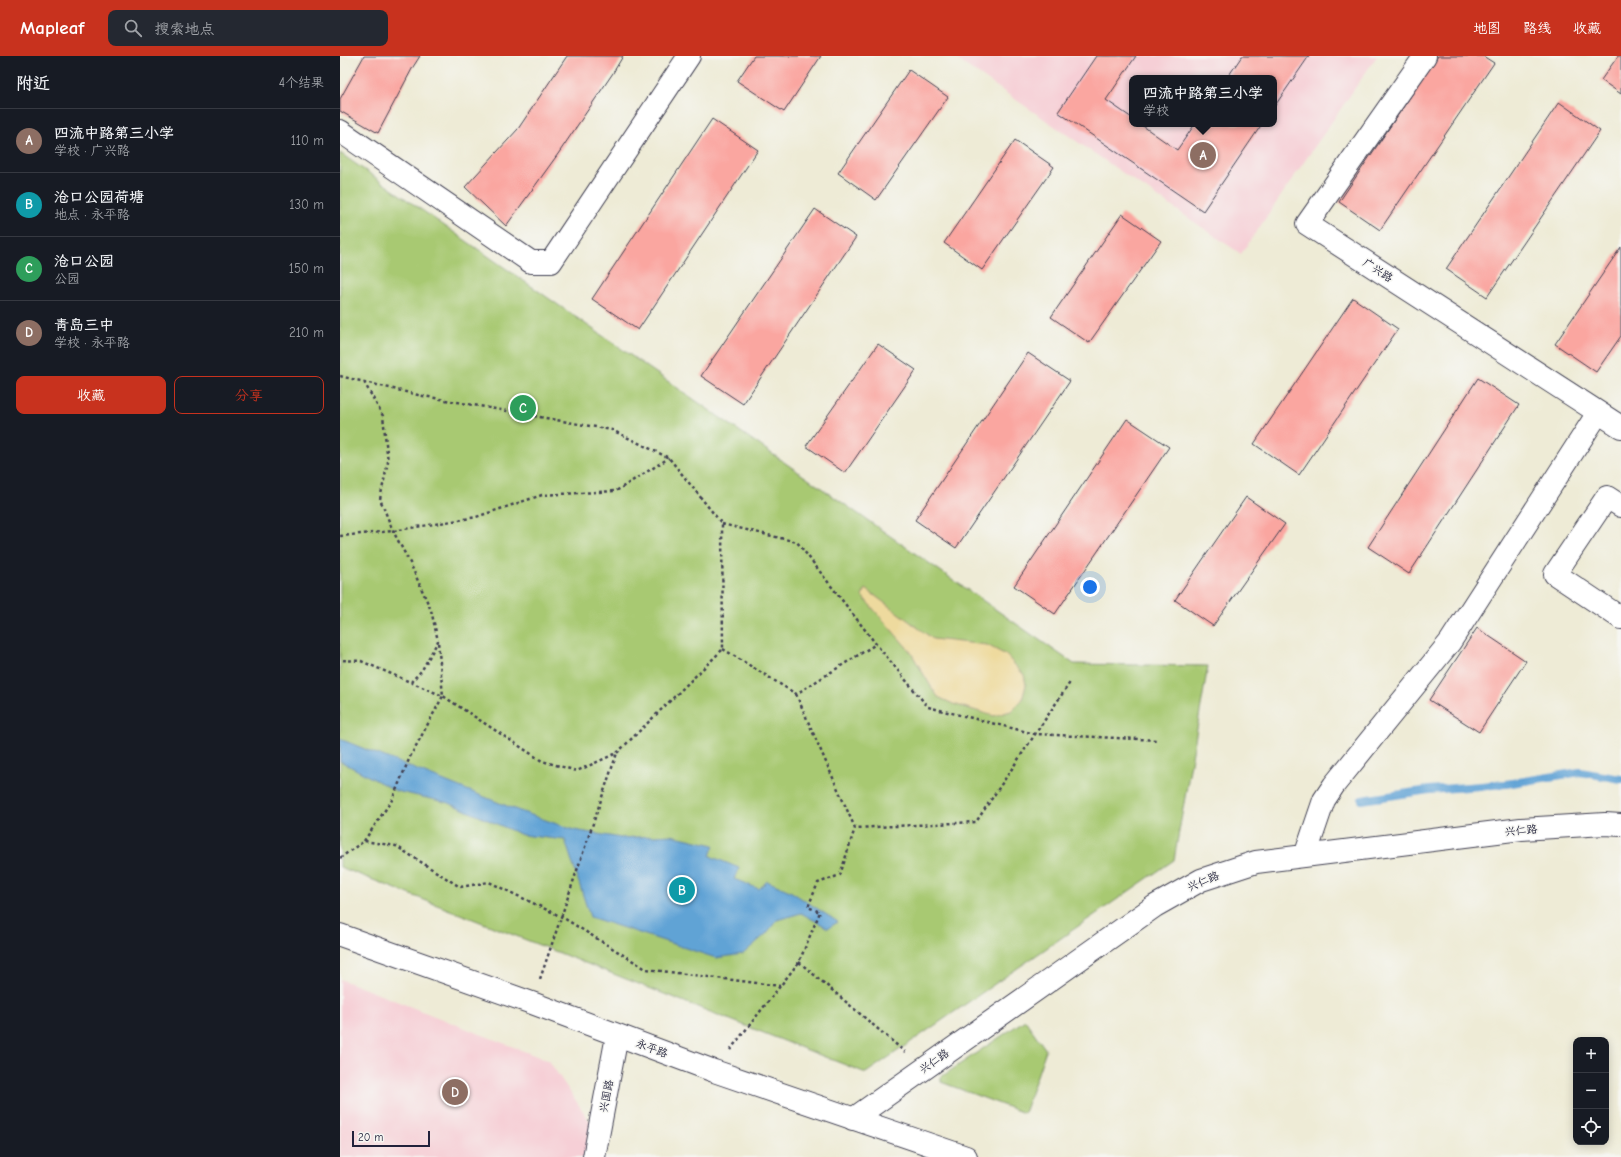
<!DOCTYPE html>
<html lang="zh">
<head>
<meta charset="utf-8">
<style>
	body { margin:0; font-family:"Comic Neue","LXGW WenKai TC",sans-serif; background:#242831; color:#f1f3f6 }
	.controls { position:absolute; right:12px; bottom:12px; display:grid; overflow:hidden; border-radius:8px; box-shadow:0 2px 10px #0003 }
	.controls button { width:36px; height:36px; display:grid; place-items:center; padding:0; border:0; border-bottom:1px solid #363941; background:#171b24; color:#f1f3f6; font:20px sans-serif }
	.scale { position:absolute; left:12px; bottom:10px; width:78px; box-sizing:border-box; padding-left:4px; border:2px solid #22223b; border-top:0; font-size:11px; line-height:14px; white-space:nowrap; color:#22223b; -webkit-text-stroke:3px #f6f6f2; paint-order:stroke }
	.you { position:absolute; left:750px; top:531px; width:14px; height:14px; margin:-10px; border:3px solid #fff; border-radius:50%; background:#1a73e8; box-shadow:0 0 0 6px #1a73e833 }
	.badge { display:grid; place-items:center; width:26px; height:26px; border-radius:50%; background:#c8321e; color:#fff; font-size:13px; font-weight:700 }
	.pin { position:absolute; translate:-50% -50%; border:2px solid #fff; box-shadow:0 1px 4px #0006 }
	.popup { position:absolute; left:789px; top:19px; width:148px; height:52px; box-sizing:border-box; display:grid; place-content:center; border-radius:8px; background:#171b24; filter:drop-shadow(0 1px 3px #0005); font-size:13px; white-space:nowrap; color:#9ea1a6 }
	.popup b { font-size:15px; color:#f1f3f6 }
	.popup::after { content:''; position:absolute; left:50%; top:100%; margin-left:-8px; border:8px solid transparent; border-top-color:#171b24 }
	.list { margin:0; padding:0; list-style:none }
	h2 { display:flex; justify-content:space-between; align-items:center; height:52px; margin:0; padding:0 16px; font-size:17px }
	h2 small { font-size:13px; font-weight:400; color:#9ea1a6 }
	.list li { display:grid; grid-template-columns:26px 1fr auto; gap:12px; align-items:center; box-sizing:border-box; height:64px; padding:0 16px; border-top:1px solid #363941 }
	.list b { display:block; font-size:15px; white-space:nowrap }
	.list p { margin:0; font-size:13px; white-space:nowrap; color:#9ea1a6 }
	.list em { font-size:13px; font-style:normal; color:#9ea1a6 }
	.actions { display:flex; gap:8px; padding:12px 16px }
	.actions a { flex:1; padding:9px 0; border:1px solid #c8321e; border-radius:8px; text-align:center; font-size:14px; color:#c8321e }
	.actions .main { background:#c8321e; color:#fff }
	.icon { flex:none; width:22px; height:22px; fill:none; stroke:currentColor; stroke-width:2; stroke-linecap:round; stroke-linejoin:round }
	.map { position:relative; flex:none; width:1281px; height:1101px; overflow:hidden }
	header { display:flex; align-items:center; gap:24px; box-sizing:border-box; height:56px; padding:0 20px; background:#c8321e; color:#fff }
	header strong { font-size:19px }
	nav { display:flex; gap:22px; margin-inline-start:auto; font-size:14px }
	.search { width:280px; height:36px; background:#242831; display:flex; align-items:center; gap:10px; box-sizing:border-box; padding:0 14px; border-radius:8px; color:#9ea1a6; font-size:15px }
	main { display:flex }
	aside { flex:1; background:#171b24 }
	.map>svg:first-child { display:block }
</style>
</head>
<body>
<header>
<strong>Mapleaf</strong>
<div class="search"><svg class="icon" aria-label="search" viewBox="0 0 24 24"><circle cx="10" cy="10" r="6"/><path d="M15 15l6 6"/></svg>搜索地点</div>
<nav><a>地图</a><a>路线</a><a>收藏</a></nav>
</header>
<main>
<aside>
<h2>附近<small>4个结果</small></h2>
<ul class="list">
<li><span class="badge" style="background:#8d6e63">A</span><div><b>四流中路第三小学</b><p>学校 · 广兴路</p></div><em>110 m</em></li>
<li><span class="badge" style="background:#0f9aa8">B</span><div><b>沧口公园荷塘</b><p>地点 · 永平路</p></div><em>130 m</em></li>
<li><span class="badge" style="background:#2e9e5b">C</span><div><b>沧口公园</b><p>公园</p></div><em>150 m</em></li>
<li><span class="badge" style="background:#8d6e63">D</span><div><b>青岛三中</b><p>学校 · 永平路</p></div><em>210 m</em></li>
</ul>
<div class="actions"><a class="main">收藏</a><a>分享</a></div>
</aside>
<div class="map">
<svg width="1281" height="1101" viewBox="0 0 1281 1101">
	<rect width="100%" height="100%" fill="#f6f6f2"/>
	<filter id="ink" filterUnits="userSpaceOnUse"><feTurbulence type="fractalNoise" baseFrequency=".025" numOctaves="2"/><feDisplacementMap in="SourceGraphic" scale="8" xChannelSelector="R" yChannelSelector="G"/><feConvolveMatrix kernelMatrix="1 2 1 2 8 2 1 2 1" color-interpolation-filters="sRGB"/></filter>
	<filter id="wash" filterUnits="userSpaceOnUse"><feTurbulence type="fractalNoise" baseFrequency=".012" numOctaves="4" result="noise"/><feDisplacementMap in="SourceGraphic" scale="16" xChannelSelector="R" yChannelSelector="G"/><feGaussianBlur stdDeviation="0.9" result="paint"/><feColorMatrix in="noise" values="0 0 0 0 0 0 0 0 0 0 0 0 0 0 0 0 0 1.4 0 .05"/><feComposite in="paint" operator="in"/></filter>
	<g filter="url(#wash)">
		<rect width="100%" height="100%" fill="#eeebd6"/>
		<path fill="#f6cfd6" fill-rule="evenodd" d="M612 0H1037L901 198ZM792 22H934V68H792Z
			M0 923 209 1005 251 1067 244 1101H0Z"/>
		<path fill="#a8c972" stroke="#657656" d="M0 97 734 608 868 610 834 804 526 1017 0 811Z
			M685 964 706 994 684 1057 601 1026V1021Z"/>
		<path fill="#eeda9e" stroke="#887e6c" d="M526 533 593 583 647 589 666 599 684 619 686 629 682 644 671 655 654 660 613 648 598 641 590 629 570 595 522 540Z"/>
		<path fill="#61a3d5" stroke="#426288" d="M0 683 177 754 234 774 281 782 331 779 374 789 370 800 399 812 394 823 419 833 427 825 450 835 498 866 488 872 461 857 437 864 426 878 403 898 376 902 250 861 225 784 182 779 109 747 56 735 0 705Z"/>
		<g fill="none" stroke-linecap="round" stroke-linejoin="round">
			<path stroke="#61a3d5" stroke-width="8" d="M1022 744 1089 734 1166 728 1240 716 1281 723"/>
		</g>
		<g id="blocks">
			<path fill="#faa6a0" d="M24 0H80L73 11 38 77 0 55V43Z
				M227 0H283L273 17 218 98 166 170 125 131 178 73Z
				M414 0H481L444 56 397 25Z
				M756 0H796L766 44 792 62V68H800L837 94 855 68H922L863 155 718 56Z
				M902 0H969L934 51V22H887Z
				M1098 0H1143L1154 7 1040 174 999 146Z
				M1278 0H1281V38L1261 24Z
				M569 14 608 41 536 144 498 117Z
				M1219 46 1260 75 1147 241 1106 213Z
				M372 63 418 94 298 274 252 243Z
				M675 84 714 111 642 214 604 187Z
				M475 153 516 181 403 348 361 320Z
				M782 158 821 185 749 287 711 261Z
				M1281 191V280L1256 316 1215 288Z
				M1013 242 1058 273 959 419 914 388Z
				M538 288 576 314 505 417 466 390Z
				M688 297 730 325 616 492 575 464Z
				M1138 322 1179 349 1069 518 1028 491Z
				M787 363 829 391 715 558 674 530Z
				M906 441 945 468 873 570 835 544Z
				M1137 572 1186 605 1139 676 1089 644Z"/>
		</g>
	</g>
	<g filter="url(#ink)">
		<use href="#blocks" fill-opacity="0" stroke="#414052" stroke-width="1"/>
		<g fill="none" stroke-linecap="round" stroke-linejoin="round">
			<defs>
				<path id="minor" d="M1085 0 967 168 1281 371
					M0 75 191 206H211L349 0
					M1281 450 1267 441 1215 518 1281 562
					M965 800 984 744 994 729 1110 586 1258 357
					M513 1063 815 850 861 824 916 806 1181 773 1265 768 1281 769
					M254 1101 277 980"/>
				<path id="major" d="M0 879 192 947 374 1015 626 1101"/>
			</defs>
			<use href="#minor" stroke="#414052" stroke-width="24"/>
			<use href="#major" stroke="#414052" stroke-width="24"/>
			<path stroke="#414052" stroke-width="2.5" stroke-dasharray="3 3" stroke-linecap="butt" d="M0 320 78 339 272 374 329 402 382 468 383 593 277 697 237 715 202 705 103 640 21 605 0 604
				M24 326 43 360 48 406 40 443 53 475 70 507 91 554 98 585 82 614 71 626
				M382 468 457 486 536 588 588 651 695 678 818 684
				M0 480 53 475 136 461 202 439 276 435 329 402
				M383 593 456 638 536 588
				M456 638 515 772 636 766 731 625
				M24 785 52 744 70 701 103 640 98 585
				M0 802 24 785 56 790 120 831 149 826 222 861 306 913 440 930
				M459 906 565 996
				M200 923 277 697
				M390 994 459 906 480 856 468 851 478 827 500 819 515 772"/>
			<use href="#minor" stroke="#fff" stroke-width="22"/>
			<use href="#major" stroke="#fff" stroke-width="22"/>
		</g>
	</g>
	<g text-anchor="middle" stroke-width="3" stroke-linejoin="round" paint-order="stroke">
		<g font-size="11" fill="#22223b" stroke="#f6f6f2">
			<text transform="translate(1038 214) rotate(33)" y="4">广兴路</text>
			<text transform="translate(1181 774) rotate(-5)" y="4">兴仁路</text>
			<text transform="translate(863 825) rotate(-23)" y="4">兴仁路</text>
			<text transform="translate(312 992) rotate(20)" y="4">永平路</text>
			<text transform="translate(594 1005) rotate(-35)" y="4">兴仁路</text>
			<text transform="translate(266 1040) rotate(-79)" y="4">兴国路</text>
		</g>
	</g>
</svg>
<div class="controls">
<button>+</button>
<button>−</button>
<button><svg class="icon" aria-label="locate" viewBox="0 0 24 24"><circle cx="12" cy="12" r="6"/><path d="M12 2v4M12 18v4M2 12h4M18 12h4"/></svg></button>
</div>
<div class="scale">20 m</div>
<div class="you"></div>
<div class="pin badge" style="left:863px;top:99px;background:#8d6e63">A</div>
<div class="popup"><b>四流中路第三小学</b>学校</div>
<div class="pin badge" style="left:342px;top:834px;background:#0f9aa8">B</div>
<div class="pin badge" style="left:183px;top:352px;background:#2e9e5b">C</div>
<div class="pin badge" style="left:115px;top:1036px;background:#8d6e63">D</div>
</div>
</main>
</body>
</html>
